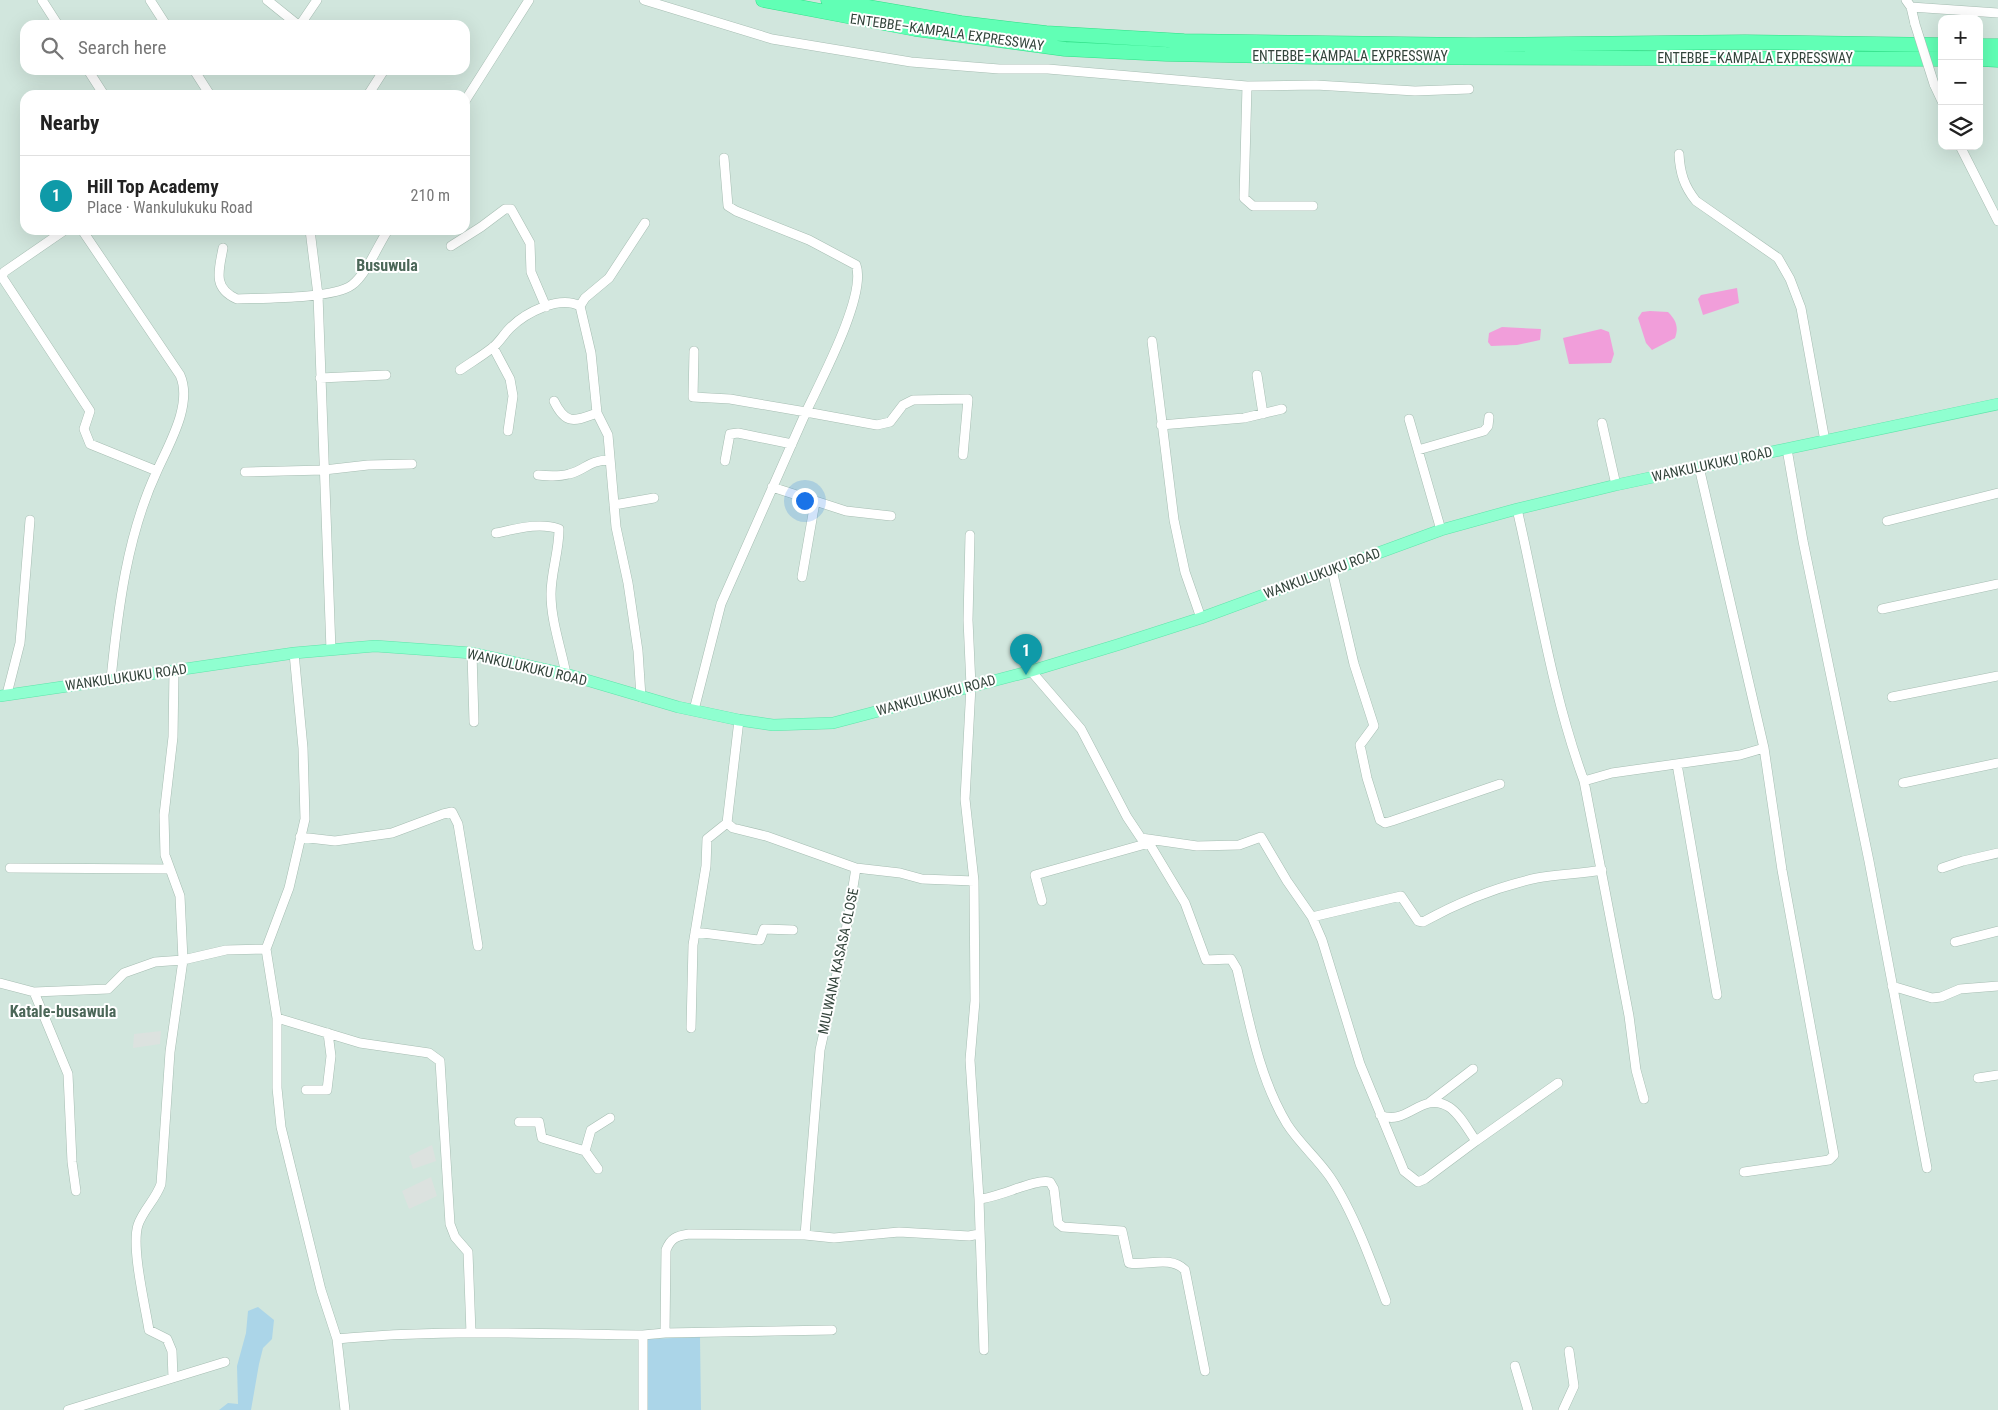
<!DOCTYPE html>
<html lang="en">
<head>
<meta charset="utf-8">
<style>
	body { margin:0; font-family:"Roboto Condensed",sans-serif; background:#f6f6f6; color:#222 }
	.controls { position:absolute; right:15px; top:15px; display:grid; overflow:hidden; border-radius:10px; box-shadow:0 5px 20px #0002 }
	.controls button { width:45px; height:45px; display:grid; place-items:center; padding:0; border:0; border-bottom:1px solid #e0e0e0; background:#fff; color:#222; font:25px sans-serif }
	.you { position:absolute; left:804px; top:500px; width:18px; height:18px; margin:-12px; border:4px solid #fff; border-radius:50%; background:#1a73e8; box-shadow:0 0 0 8px #1a73e833 }
	.badge { display:grid; place-items:center; width:32px; height:32px; border-radius:50%; background:#19851b; color:#fff; font-size:16px; font-weight:700 }
	.pin { position:absolute; translate:-50% -41px; filter:drop-shadow(0 1px 2px #0008) }
	.pin::after { content:''; position:absolute; top:26px; width:18px; height:15px; background:inherit; clip-path:polygon(0 0,100% 0,50% 100%) }
	.list { margin:0; padding:0; list-style:none }
	h2 { display:flex; justify-content:space-between; align-items:center; height:65px; margin:0; padding:0 20px; font-size:21px }
	h2 small { font-size:16px; font-weight:400; color:#767676 }
	.list li { display:grid; grid-template-columns:32px 1fr auto; gap:15px; align-items:center; box-sizing:border-box; height:80px; padding:0 20px; border-top:1px solid #e0e0e0 }
	.list b { display:block; font-size:19px; white-space:nowrap }
	.list p { margin:0; font-size:16px; white-space:nowrap; color:#767676 }
	.list em { font-size:16px; font-style:normal; color:#767676 }
	.icon { flex:none; width:28px; height:28px; fill:none; stroke:currentColor; stroke-width:2; stroke-linecap:round; stroke-linejoin:round }
	.map { position:relative; flex:none; width:1998px; height:1410px; overflow:hidden }
	.search { position:absolute; background:#fff; box-shadow:0 5px 20px #0002; left:20px; top:20px; width:450px; height:55px; display:flex; align-items:center; gap:12px; box-sizing:border-box; padding:0 18px; border-radius:15px; color:#767676; font-size:19px }
	.panel { position:absolute; background:#fff; box-shadow:0 5px 20px #0002; left:20px; top:90px; width:450px; height:145px; border-radius:15px }
	.map>svg:first-child { display:block }
</style>
</head>
<body>
<div class="map">
<svg width="1998" height="1410" viewBox="0 0 1998 1410">
	<rect width="100%" height="100%" fill="#e3f2ec"/>
	<path fill="#d1e6dd" fill-rule="evenodd" d="M0 0H1998V1410H0ZM1942 19H1979V146H1942ZM25 25H465V70H25ZM25 95H465V230H25Z"/>
	<path fill="#abd5e8" d="M258 1307 274 1320 272 1339 263 1348 259 1364 251 1410H219L228 1403 238 1404 237 1366 246 1333 248 1311Z
		M700 1337 701 1410H647V1339Z"/>
	<path fill="#dce2df" d="M161 1031 160 1044 133 1048 134 1034Z
		M432 1145 436 1161 413 1169 409 1156Z
		M431 1177 437 1196 409 1209 402 1191Z"/>
	<path fill="#f19eda" d="M1737 288 1739 303 1703 315 1698 299 1701 295Z
		M1650 311 1668 312C1676 320 1679 327 1675 338L1652 350 1646 343 1638 318 1642 312Z
		M1502 327 1541 329 1540 340 1517 345 1491 346 1488 342 1489 333Z
		M1601 329 1609 332 1614 354 1611 363 1569 364 1563 338Z"/>
	<g fill="none" stroke-linecap="round" stroke-linejoin="round">
		<defs>
			<path id="minor" d="M42 0 58 25
				M150 0 166 25
				M267 0 298 25
				M644 0 772 39 911 62 999 69H1048L1247 86 1316 85 1415 91 1469 89
				M1906 0 1911 7 1998 13
				M1911 7 1915 24
				M300 25 317 0
				M88 70 104 95
				M194 70 210 95
				M1934 84 1942 101
				M1247 86 1244 198 1253 206H1313
				M368 95 384 70
				M465 101 529 0
				M1960 146 1998 221
				M1679 154C1680 173 1684 186 1696 201L1778 258 1790 279 1801 308 1825 441
				M65 230 4 272 2 277 90 411 84 429 90 444 157 471
				M82 230 180 375C193 404 169 444 157 471 127 535 118 609 111 679
				M310 230 318 295 331 650
				M451 246 481 227 505 209H511L530 243 531 272 546 307
				M223 248C219 270 212 288 237 299 262 298 333 299 352 285 366 275 378 245 388 230
				M1152 341 1174 520 1185 572 1201 618
				M493 347 510 379 513 396 508 431
				M694 351 693 397 730 399 806 412C820 382 867 295 856 265L809 240 736 211 728 206 724 158
				M460 370C470 363 482 356 492 348 499 343 503 335 510 328 525 313 559 295 580 306
				M1257 375 1263 414
				M320 378 386 375
				M554 401C566 426 575 421 597 413
				M1409 419 1441 530
				M1602 423 1616 485
				M1161 425 1244 418 1282 409
				M1787 449 1803 541 1869 861 1927 1168
				M1418 450 1484 431 1488 426 1489 417
				M725 461 730 434 738 433 792 444
				M1699 467 1764 748 1782 870 1834 1155 1829 1160 1744 1172
				M245 472 324 470 368 465 412 464
				M538 475C548 476 558 477 569 474 586 470 588 460 610 460
				M772 487 846 511 891 516
				M614 505 654 498
				M1517 509C1538 599 1552 694 1584 781
				M1887 521 1998 493
				M496 533C516 529 539 522 559 529 559 552 551 572 551 594 551 621 561 648 566 674
				M970 535 968 620 971 686 965 799 974 881 975 1001 970 1060 979 1199 984 1350
				M1332 570 1354 664 1374 726 1360 745 1367 778 1380 820 1385 823 1392 821 1500 784
				M802 577 815 502
				M1882 609 1998 584
				M294 653 303 748 305 819 289 888 266 949 277 1018V1088L281 1127 321 1290 337 1339 345 1410
				M472 653 474 722
				M1031 671 1081 729 1127 817 1141 838 1197 846 1239 845 1261 837 1287 881 1312 917 1322 940 1360 1064 1404 1171 1418 1182 1425 1179 1476 1141C1468 1130 1460 1114 1449 1107 1422 1090 1407 1127 1380 1115
				M7 694 20 643 30 520
				M641 697 638 651 628 583 616 527 608 435 597 413 591 353 580 306 585 298 609 278 645 223
				M1892 697 1998 676
				M694 710 721 604 806 412 877 425 890 422 903 405 913 400 968 399 963 455
				M1677 764 1717 995
				M1903 783 1998 763
				M727 823 733 828 766 836 856 868 845 937 820 1050 805 1235
				M727 823 739 720
				M300 837 335 841 392 833 443 814 452 812 458 824 478 946
				M1142 838 1149 843 1185 903 1206 960 1231 959 1237 969C1249 1020 1259 1078 1287 1124 1299 1143 1317 1158 1330 1177 1353 1211 1372 1263 1386 1301
				M10 868 169 869
				M856 868 900 873 922 879 974 881
				M1942 868 1963 861 1998 853
				M1042 901 1035 875 1149 843
				M1312 917 1401 896 1418 921 1423 922C1459 902 1496 887 1537 878 1558 874 1580 874 1602 870
				M695 932 758 940H760L764 929 793 930
				M1955 942 1998 931
				M0 983 34 992 68 1074 72 1162 76 1191
				M1892 986 1932 998 1941 997 1960 989 1998 986
				M34 992 108 989 124 973 155 962 183 960 226 950 266 949
				M277 1018 360 1043 429 1053 440 1061 450 1224 455 1237 468 1252 471 1333
				M691 1028 693 945 706 866 707 839 727 823
				M1978 1078 1998 1075
				M306 1090H327L331 1056 328 1033
				M1644 1099 1636 1070 1629 1016 1584 781 1612 773 1740 755 1764 748
				M1430 1102 1473 1069
				M519 1122H539L542 1138 585 1151 598 1169
				M1476 1141 1558 1083
				M585 1151 591 1130 610 1118
				M979 1199C999 1198 1035 1178 1050 1182L1054 1189 1058 1223 1063 1227 1122 1231 1129 1263C1148 1266 1170 1255 1185 1270L1205 1371
				M665 1333 666 1250C671 1238 676 1236 689 1234L805 1235 834 1238 899 1232 969 1236 979 1234
				M643 1335V1410
				M337 1339C438 1329 541 1334 643 1335L665 1333 832 1330
				M1515 1366 1528 1410
				M173 1378 172 1351 167 1339 149 1330C145 1305 131 1247 138 1225 143 1210 156 1199 161 1184L170 1052 183 960 180 896 165 855 164 815 173 737 174 671
				M68 1410 225 1362
				M1563 1410 1574 1386 1569 1351"/>
			<path id="major" d="M0 696 294 653 375 646 472 653 566 674 678 707 739 720 773 725 833 723 1031 671 1117 645 1201 618 1441 530 1517 509 1616 485 1998 404"/>
			<path id="highway" d="M763 0 915 29 1065 49 1166 54 1316 57 1942 59
				M828 0 961 23 1046 33 1184 41 1474 45 1745 42 1942 45
				M1979 46H1998
				M1979 59 1998 60"/>
		</defs>
		<use href="#minor" stroke="#a6bdb2" stroke-width="10"/>
		<use href="#major" stroke="#5ee5aa" stroke-width="12"/>
		<use href="#highway" stroke="#30df87" stroke-width="15"/>
		<use href="#minor" stroke="#fff" stroke-width="9"/>
		<use href="#major" stroke="#8fffd0" stroke-width="11"/>
		<use href="#highway" stroke="#61ffb5" stroke-width="14"/>
		<defs>
			<path id="minor-bridge" d="M1915 24 1934 84"/>
		</defs>
		<use href="#minor-bridge" stroke="#a6bdb2" stroke-width="10" stroke-linecap="butt"/>
		<use href="#minor-bridge" stroke="#fff" stroke-width="9"/>
	</g>
	<g text-anchor="middle" stroke-width="4" stroke-linejoin="round" paint-order="stroke">
		<g font-size="14" fill="#33443b" stroke="#fff">
			<text transform="translate(947 32) rotate(8)" y="5">ENTEBBE–KAMPALA EXPRESSWAY</text>
			<text x="1350" y="61">ENTEBBE–KAMPALA EXPRESSWAY</text>
			<text x="1755" y="63">ENTEBBE–KAMPALA EXPRESSWAY</text>
			<text transform="translate(1712 464) rotate(-12)" y="5">WANKULUKUKU ROAD</text>
			<text transform="translate(1322 573) rotate(-20)" y="5">WANKULUKUKU ROAD</text>
			<text transform="translate(527 667) rotate(13)" y="5">WANKULUKUKU ROAD</text>
			<text transform="translate(126 677) rotate(-8)" y="5">WANKULUKUKU ROAD</text>
			<text transform="translate(936 695) rotate(-15)" y="5">WANKULUKUKU ROAD</text>
			<text transform="translate(838 961) rotate(-78)" y="5">MULWANA KASASA CLOSE</text>
		</g>
		<g font-size="16" font-weight="bold" fill="#4b6758" stroke="#fff">
			<text x="387" y="271">Busuwula</text>
			<text x="63" y="1017">Katale-busawula</text>
		</g>
	</g>
</svg>
<div class="controls">
<button>+</button>
<button>−</button>
<button><svg class="icon" aria-label="layers" viewBox="0 0 24 24"><path d="M12 4l9 5-9 5-9-5zM3 14l9 5 9-5"/></svg></button>
</div>
<div class="you"></div>
<div class="pin badge" style="left:1026px;top:675px;background:#0f9aa8">1</div>
<div class="search"><svg class="icon" aria-label="search" viewBox="0 0 24 24"><circle cx="10" cy="10" r="6"/><path d="M15 15l6 6"/></svg>Search here</div>
<section class="panel">
<h2>Nearby<small></small></h2>
<ul class="list">
<li><span class="badge" style="background:#0f9aa8">1</span><div><b>Hill Top Academy</b><p>Place · Wankulukuku Road</p></div><em>210 m</em></li>
</ul>
</section>
</div>
</body>
</html>
